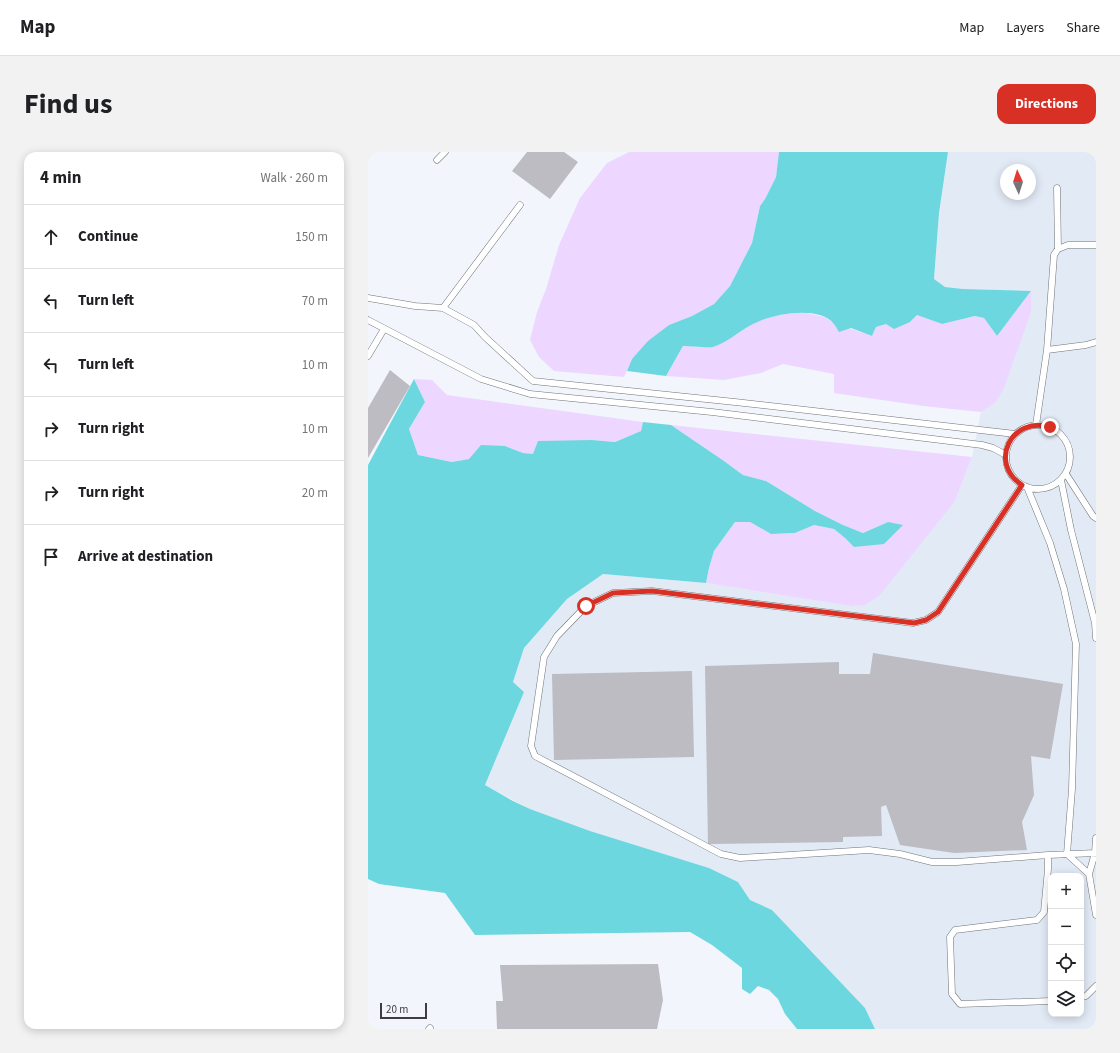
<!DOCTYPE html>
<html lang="en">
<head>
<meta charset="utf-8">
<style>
	body { margin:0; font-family:"Source Sans 3",sans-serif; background:#f2f2f2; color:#202124 }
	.controls { position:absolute; right:12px; bottom:12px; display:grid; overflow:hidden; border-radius:8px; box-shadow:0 2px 10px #0003 }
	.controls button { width:36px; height:36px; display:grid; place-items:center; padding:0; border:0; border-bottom:1px solid #e0e0e0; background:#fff; color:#202124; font:20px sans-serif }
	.compass { position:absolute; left:632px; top:12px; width:36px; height:36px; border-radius:50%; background:#fff; box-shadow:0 2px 10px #0003; rotate:356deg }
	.scale { position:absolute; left:12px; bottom:10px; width:47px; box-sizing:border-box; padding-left:4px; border:2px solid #3b3d3f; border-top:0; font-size:11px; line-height:14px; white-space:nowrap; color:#3b3d3f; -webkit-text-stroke:3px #f2f6fc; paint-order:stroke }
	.stop { position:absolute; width:12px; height:12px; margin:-9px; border:3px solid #d93025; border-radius:50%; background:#fff }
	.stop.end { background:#d93025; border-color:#fff; box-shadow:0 1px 4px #0008 }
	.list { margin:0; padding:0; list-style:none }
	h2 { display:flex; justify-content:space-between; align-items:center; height:52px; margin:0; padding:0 16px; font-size:17px }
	h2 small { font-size:13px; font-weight:400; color:#757577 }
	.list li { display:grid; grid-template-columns:26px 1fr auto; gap:12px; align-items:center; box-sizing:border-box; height:64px; padding:0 16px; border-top:1px solid #e0e0e0 }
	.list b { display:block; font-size:15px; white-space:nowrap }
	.list em { font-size:13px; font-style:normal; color:#757577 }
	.icon { flex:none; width:22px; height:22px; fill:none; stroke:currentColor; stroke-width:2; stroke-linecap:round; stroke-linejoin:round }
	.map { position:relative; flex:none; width:728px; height:877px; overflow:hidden; border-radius:12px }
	header { display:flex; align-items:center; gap:24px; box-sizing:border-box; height:56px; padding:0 20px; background:#fff; border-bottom:1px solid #e0e0e0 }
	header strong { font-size:19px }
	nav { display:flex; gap:22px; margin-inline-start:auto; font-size:14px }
	.intro { display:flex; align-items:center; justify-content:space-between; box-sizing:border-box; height:96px; padding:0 24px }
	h1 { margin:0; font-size:28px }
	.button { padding:10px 18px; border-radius:12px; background:#d93025; color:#fff; font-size:14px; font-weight:700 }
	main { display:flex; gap:24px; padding:0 24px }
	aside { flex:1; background:#fff; border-radius:12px; box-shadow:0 2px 10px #0003 }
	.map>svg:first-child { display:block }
</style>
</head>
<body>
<header>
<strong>Map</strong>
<nav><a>Map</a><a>Layers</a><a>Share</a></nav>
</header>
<div class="intro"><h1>Find us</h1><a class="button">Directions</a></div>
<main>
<aside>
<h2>4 min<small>Walk · 260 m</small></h2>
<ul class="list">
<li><svg class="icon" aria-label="ahead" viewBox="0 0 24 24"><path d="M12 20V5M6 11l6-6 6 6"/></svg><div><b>Continue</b></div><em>150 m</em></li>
<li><svg class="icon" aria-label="left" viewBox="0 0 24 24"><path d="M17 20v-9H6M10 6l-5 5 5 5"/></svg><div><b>Turn left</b></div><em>70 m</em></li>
<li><svg class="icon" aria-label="left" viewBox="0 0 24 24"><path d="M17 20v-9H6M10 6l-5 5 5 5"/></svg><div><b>Turn left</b></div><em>10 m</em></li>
<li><svg class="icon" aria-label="right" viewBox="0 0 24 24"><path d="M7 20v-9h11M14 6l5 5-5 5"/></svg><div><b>Turn right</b></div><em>10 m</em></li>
<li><svg class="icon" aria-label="right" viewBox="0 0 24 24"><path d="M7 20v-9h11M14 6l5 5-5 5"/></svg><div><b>Turn right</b></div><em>20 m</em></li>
<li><svg class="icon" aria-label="arrive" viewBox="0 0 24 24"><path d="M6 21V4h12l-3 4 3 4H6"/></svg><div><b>Arrive at destination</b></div></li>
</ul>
</aside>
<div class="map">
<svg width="728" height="877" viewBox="0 0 728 877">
	<rect width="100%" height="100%" fill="#f2f6fc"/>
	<path fill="#e2eaf6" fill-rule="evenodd" d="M580 0H728V877H507L497 856 404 758 382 748 370 730 341 716 222 679 162 657 117 633 156 540 145 530 156 496 199 447 235 422 338 431 483 454 587 349 604 305 613 260 627 251 663 160V139L595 137 577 135 566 127 571 61ZM638 18H662V42H638ZM683 724H713V862H683Z"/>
	<path fill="#edd6ff" d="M261 0H411L408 25 397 47 392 54 384 91 362 134 346 152 324 164 301 173 264 207 256 225 186 219 171 205 162 188 169 160 178 137 191 93 212 46 239 11Z
		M663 139V160L636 236 627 251 613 260 555 254 466 241V222L415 212 393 221 356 228 298 224 315 194 345 195 368 183 384 172 403 164 434 160 456 165 466 171 504 184 508 175 518 172 542 170 549 163 574 172 607 164 616 166 629 184Z
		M46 227 64 228 79 243 275 270 273 279 247 290 224 288 165 302 155 301 137 294 101 307 84 310 50 303 41 277 57 250Z
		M303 273 604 305 587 349 511 444 497 453 483 454 338 431 341 416 346 399 367 370H382L403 382 427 381 446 373 466 377 477 386 486 395 520 370 495 381 475 373 447 359 398 329 375 323 356 309Z"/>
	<path fill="#6dd7e0" d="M411 0H580L571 61 566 127 577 135 595 137 663 139 629 184 616 166 607 164 574 172 549 163 542 170 526 177 518 172 508 175 504 184 483 176 471 180C469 177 468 174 466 172 451 153 404 162 385 172 373 178 359 191 345 195 337 196 323 194 315 194L298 224 259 219 264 207 280 189 301 173 324 164 346 152 362 134 384 91 392 54 397 47 408 25Z
		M46 227 57 250 41 277 50 303 84 310 101 307 113 293 137 294 155 301 165 302 170 289 224 288 247 290 273 279 275 270 303 273 356 309 375 323 398 329 447 359 475 373 495 381 520 370 535 373 516 392 486 395 477 386 466 377 446 373 427 381 403 382 382 370H367L346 399 341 416 338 431 235 422 199 447 156 496 145 530 156 540 117 633 145 649 162 657 222 679 341 716 370 730 382 748 404 758 497 856 507 877H429L417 862 410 847 401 838 390 834 382 842 374 837V816L344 793 322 780 107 783 77 741 11 732 0 727V313Z"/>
	<path fill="#bcbcc2" d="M159 0H196L210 10 182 47 144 19Z
		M22 218 42 234 0 306V256Z
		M505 501 695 532 682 607 663 604 666 643 654 670 659 698 586 701 532 693 518 653 513 655 514 684 475 685V690L340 692 337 514 471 510V522H502Z
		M324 519 326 605 186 608 184 522Z
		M290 812 295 848 289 877H129L128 849H135L132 813Z"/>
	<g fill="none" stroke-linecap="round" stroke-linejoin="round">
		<defs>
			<path id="service" d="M69 8 77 0
				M689 36 690 97
				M0 146 47 154 75 156 106 173 117 185 165 229 367 250 647 282
				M75 156 152 53
				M0 168 113 227 162 242 344 260 614 293 625 296 638 303
				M679 198 718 193 728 190
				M0 204 16 177
				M638 305a32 32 0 1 1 64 0a32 32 0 1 1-64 0Z
				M668 273 679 198 686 103 690 97 700 93H728
				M698 322 725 364 728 366
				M693 328 703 378 727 471 728 486
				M654 333 570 460 558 468 545 471 284 439 245 441 218 454 189 484 176 505 163 594 167 604 353 702 372 706 501 698 532 702 564 710H589L680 703 728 701
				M659 335 682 391 696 437 708 492 704 637 699 702 721 722
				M728 686 727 701 721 722 728 763
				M680 703V717L676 760 669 768 587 778 582 785 584 842 592 852 683 849
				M713 845 718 844 728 834
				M61 877 62 876"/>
		</defs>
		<use href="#service" stroke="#6f7377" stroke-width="7"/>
		<use href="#service" stroke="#fff" stroke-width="6"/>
	</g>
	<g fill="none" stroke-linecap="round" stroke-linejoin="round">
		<path stroke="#d93025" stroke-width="5" d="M218 454 245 441 284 439 546 471 558 468 570 460 654 333C620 311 643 264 682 275"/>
	</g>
</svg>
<div class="controls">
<button>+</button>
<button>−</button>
<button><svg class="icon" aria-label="locate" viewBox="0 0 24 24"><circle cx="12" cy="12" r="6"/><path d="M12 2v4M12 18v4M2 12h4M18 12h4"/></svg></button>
<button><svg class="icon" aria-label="layers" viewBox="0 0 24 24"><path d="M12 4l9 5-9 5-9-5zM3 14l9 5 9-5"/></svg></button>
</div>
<svg class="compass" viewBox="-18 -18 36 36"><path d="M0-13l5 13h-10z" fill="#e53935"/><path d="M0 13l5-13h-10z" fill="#757577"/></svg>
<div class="scale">20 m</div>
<div class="stop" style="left:218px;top:454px"></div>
<div class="stop end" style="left:682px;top:275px"></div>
</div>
</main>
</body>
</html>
